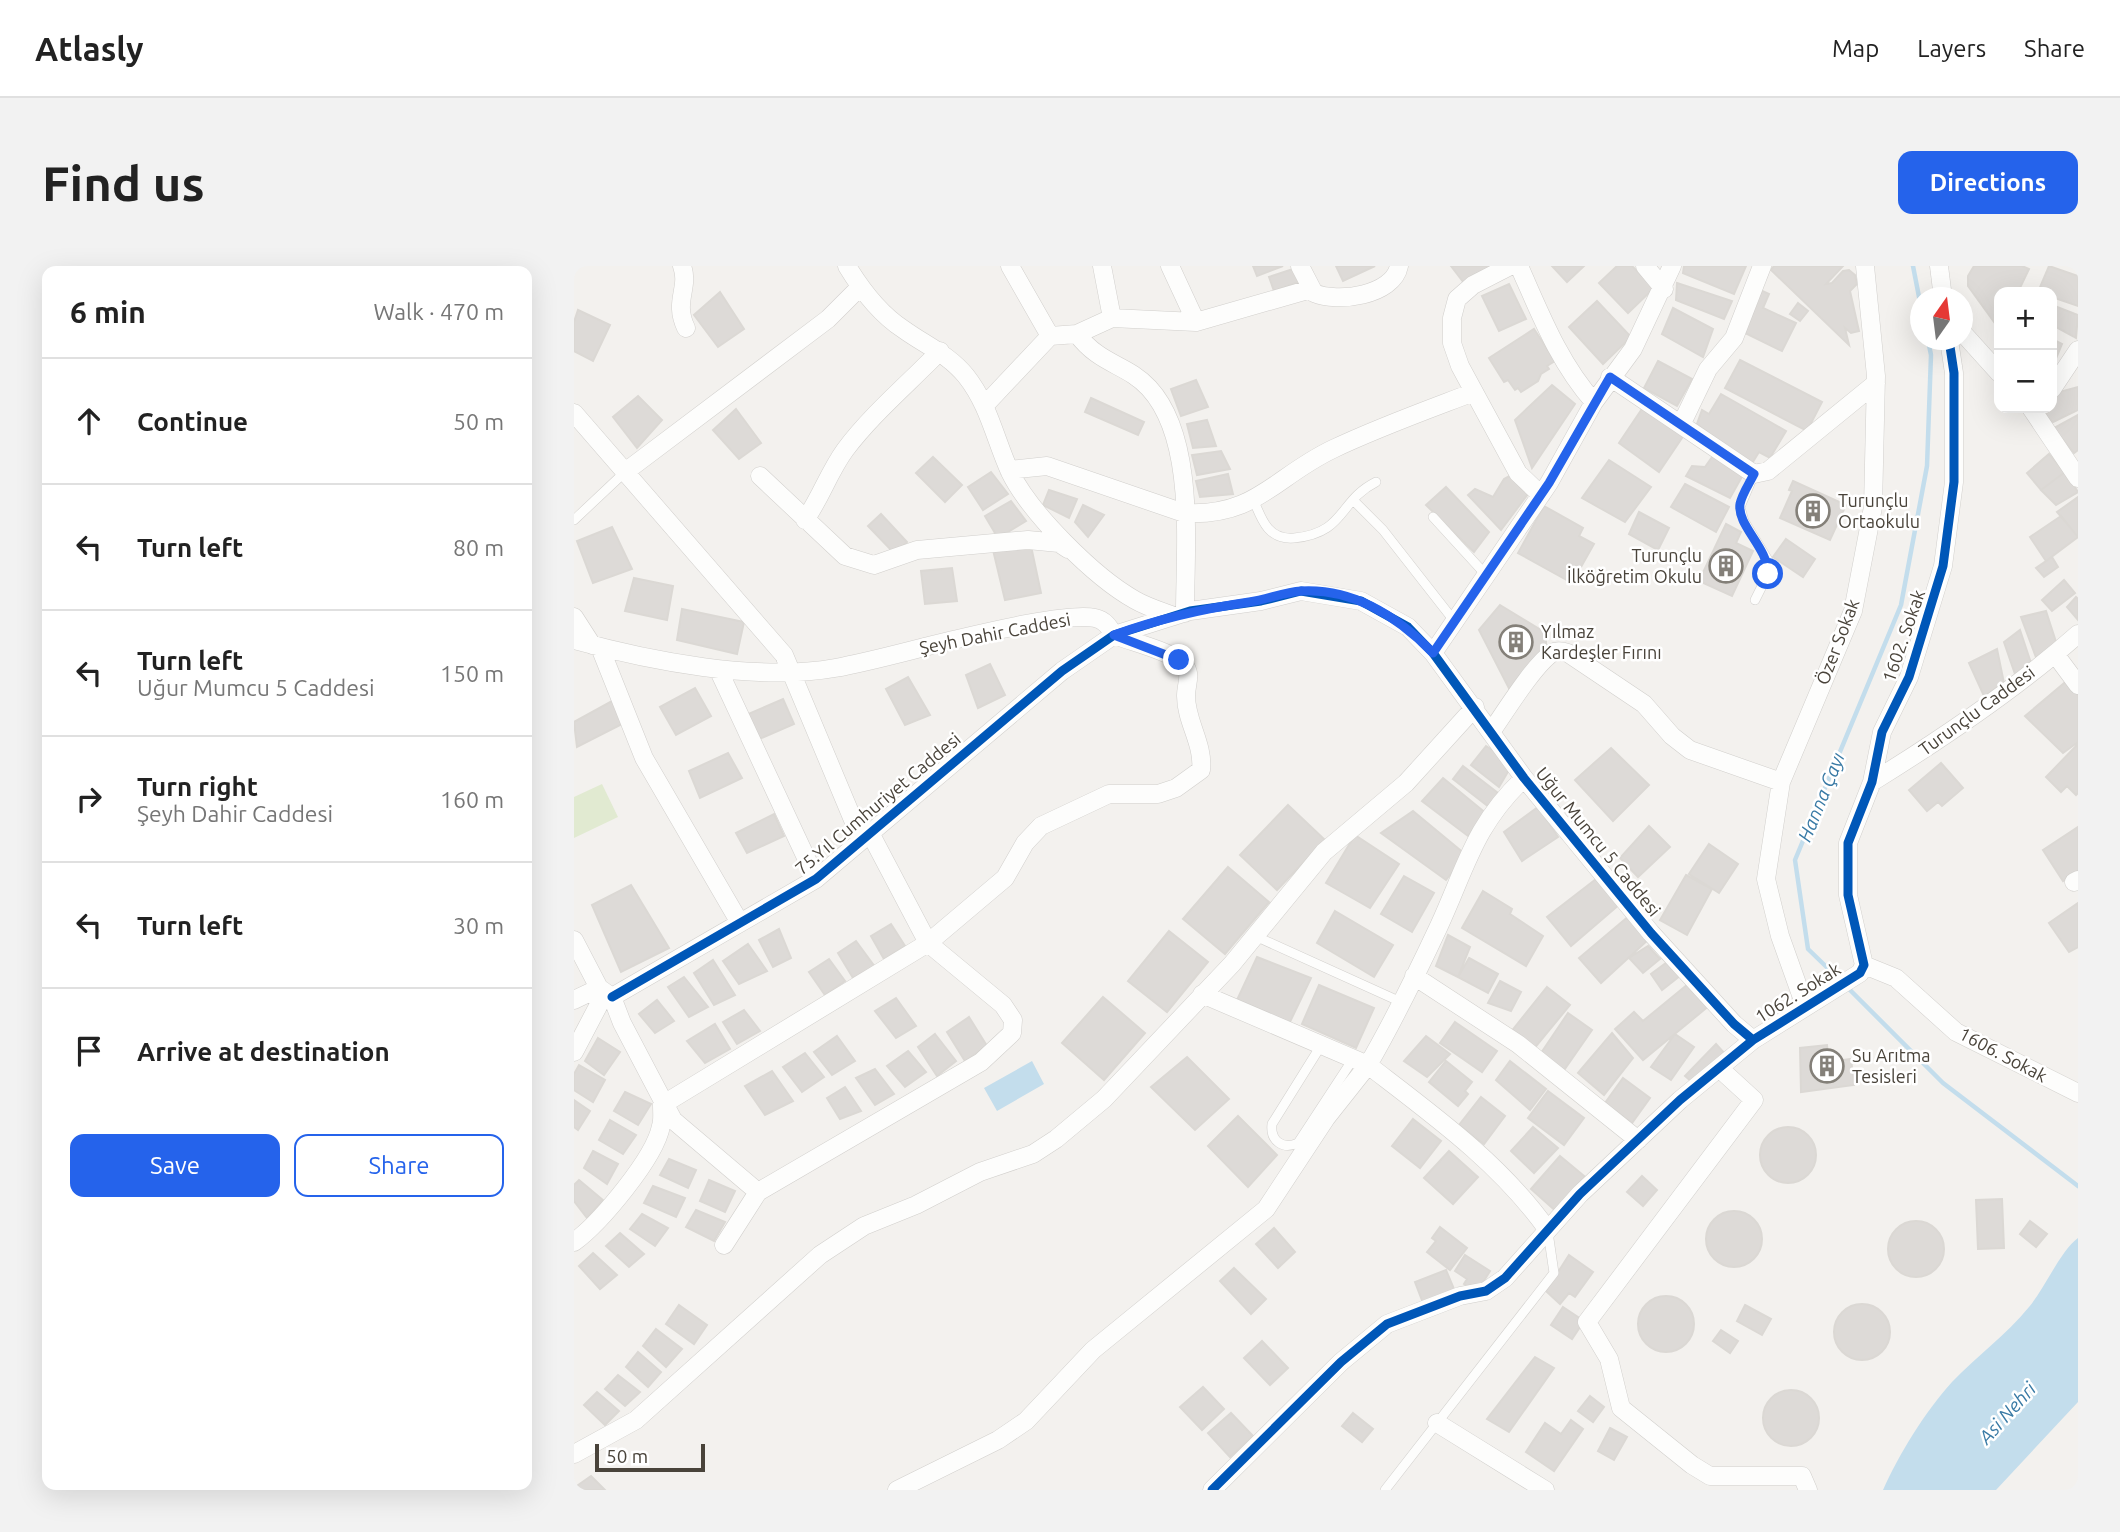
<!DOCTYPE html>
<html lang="en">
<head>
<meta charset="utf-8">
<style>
	body { margin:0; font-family:Ubuntu,sans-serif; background:#f2f2f2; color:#222 }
	.controls { position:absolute; right:21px; top:21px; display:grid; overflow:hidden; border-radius:14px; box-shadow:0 7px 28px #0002 }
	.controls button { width:63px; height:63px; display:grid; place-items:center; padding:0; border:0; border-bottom:2px solid #e0e0e0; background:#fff; color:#222; font:35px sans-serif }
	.compass { position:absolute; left:1336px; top:21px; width:63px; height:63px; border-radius:50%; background:#fff; box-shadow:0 7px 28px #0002; rotate:14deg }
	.scale { position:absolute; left:21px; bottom:18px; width:110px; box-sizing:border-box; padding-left:7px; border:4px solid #49433a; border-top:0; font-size:19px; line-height:24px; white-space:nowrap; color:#49433a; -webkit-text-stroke:5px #fff; paint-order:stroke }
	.stop { position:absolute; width:21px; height:21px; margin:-16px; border:5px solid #2563eb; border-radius:50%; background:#fff }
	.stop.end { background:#2563eb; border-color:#fff; box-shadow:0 2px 7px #0008 }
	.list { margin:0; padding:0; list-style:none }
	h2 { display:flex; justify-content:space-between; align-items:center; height:91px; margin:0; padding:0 28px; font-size:30px }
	h2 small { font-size:23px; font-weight:400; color:#767676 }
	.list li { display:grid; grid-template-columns:46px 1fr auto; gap:21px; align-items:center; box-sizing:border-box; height:126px; padding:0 28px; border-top:2px solid #e0e0e0 }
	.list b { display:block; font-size:26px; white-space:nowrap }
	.list p { margin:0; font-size:23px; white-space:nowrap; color:#767676 }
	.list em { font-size:23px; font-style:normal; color:#767676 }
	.actions { display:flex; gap:14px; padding:21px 28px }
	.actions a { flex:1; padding:16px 0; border:2px solid #2563eb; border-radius:14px; text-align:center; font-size:24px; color:#2563eb }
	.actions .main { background:#2563eb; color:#fff }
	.icon { flex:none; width:38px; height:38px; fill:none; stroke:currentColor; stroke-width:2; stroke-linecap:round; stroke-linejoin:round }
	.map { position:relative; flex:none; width:1504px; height:1224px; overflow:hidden; border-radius:14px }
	header { display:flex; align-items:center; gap:42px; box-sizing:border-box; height:98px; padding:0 35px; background:#fff; border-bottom:2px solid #e0e0e0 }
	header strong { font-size:33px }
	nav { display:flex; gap:38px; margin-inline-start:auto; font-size:24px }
	.intro { display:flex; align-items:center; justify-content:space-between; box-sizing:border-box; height:168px; padding:0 42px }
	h1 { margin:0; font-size:49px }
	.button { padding:18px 32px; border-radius:14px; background:#2563eb; color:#fff; font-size:24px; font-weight:700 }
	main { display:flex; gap:42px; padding:0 42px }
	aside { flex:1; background:#fff; border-radius:14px; box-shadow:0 7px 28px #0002 }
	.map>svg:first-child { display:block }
</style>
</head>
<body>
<header>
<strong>Atlasly</strong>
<nav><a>Map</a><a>Layers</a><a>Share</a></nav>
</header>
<div class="intro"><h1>Find us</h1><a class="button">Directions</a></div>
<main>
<aside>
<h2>6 min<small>Walk · 470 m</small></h2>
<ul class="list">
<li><svg class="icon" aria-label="ahead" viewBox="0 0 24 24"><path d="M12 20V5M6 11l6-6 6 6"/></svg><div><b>Continue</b></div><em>50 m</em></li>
<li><svg class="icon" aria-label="left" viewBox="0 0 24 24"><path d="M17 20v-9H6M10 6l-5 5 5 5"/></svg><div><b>Turn left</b></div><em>80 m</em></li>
<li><svg class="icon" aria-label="left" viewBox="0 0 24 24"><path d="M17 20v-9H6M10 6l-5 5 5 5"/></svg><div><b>Turn left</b><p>Uğur Mumcu 5 Caddesi</p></div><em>150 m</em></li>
<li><svg class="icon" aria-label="right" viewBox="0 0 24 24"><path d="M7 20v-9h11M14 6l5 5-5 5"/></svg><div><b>Turn right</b><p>Şeyh Dahir Caddesi</p></div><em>160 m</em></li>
<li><svg class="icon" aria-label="left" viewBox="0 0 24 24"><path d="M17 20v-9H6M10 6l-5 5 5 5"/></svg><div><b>Turn left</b></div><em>30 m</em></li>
<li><svg class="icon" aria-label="arrive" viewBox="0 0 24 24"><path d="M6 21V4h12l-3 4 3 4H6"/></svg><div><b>Arrive at destination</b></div></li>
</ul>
<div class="actions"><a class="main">Save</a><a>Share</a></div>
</aside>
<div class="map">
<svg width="1504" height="1224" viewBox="0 0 1504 1224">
	<rect width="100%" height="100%" fill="#f3f1ee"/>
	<path fill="#e1ead1" d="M28 518 44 551 0 572V531Z"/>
	<path fill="#c3ddec" d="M458 795 470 818 423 845 410 822Z
		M1504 972V1136L1422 1224H1309C1325 1188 1351 1146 1378 1116 1403 1090 1432 1069 1455 1041 1471 1022 1487 984 1504 972Z"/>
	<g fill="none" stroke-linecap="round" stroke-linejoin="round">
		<path stroke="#c3ddec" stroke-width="4.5" d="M1339 0 1346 36
			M1266 714 1234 683 1221 594 1327 339 1353 200 1357 89 1354 74
			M1272 720 1369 817 1504 920"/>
	</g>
	<path fill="#dddad7" stroke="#dbd8d4" stroke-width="2" d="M679 0H709L683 10Z
		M762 0H801L769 15Z
		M877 0H923L890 17Z
		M978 0H1010L993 16Z
		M1043 0H1058L1080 22 1054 47 1025 17Z
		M1110 0H1172L1160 28 1109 7Z
		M1200 0H1269L1252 18 1258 17 1269 5 1275 4 1281 9 1283 18 1276 25 1285 65 1277 67 1271 62 1275 79 1197 4Z
		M1400 0H1448L1455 3 1444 26H1425V63L1394 20V10Z
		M1475 0 1504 10V40L1478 31V26H1464Z
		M719 3 724 16 700 25 695 11Z
		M1103 17 1158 35 1150 53 1102 34Z
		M935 18 952 53 925 65 908 30Z
		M1184 23 1195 28 1189 42 1222 57 1208 85 1165 64Z
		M146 26 170 63 144 81 120 49Z
		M1023 35 1057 71 1029 98 995 61Z
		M1224 37 1234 45 1226 55 1216 48Z
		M1478 39 1504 49 1502 72 1478 59Z
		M1099 42 1139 63 1129 91 1088 68Z
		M4 44 36 59 19 95 0 85V56Z
		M960 63 981 95 973 100 975 103 967 108 964 115 947 126 944 122 941 124 934 114 930 116 915 92Z
		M1478 73 1488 78 1478 102Z
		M1166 94 1248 136 1233 165 1151 122Z
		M1084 95 1118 113 1103 140 1070 122Z
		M622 114 634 141 607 150 597 123Z
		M978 119 1001 138 958 202 941 154Z
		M1504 121V144L1479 156 1472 150 1474 142H1478V128Z
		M1147 128 1212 165 1196 192 1185 186 1177 199 1123 158 1128 144 1135 148Z
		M64 130 88 154 63 182 39 151Z
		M517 132 570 156 564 169 511 146Z
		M1072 137 1112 166 1085 206 1045 177Z
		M162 143 187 177 165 193 139 164Z
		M1504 149V184L1500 187 1480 162Z
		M633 154 642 180 619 182 613 158Z
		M647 185 656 203 623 209 618 189Z
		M1141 187 1170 207 1156 232 1112 210 1118 200 1131 201Z
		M1475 188 1491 206 1467 224 1453 207Z
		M359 191 388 219 371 236 342 207Z
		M1035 194 1077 221 1051 256 1008 232Z
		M417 206 434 228 409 244 394 221Z
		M1491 206 1504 226 1482 239 1467 224Z
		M941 207 954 228 927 264 894 229 901 223 919 231 930 213Z
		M654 208 659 228 626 231 622 215Z
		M1219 215 1272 239 1256 274 1206 252 1218 225 1215 224Z
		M1111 218 1155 241 1142 266 1097 241Z
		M872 221 915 266 900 286 852 239Z
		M475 224 503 233 495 252 469 239Z
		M1504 231V271L1483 246Z
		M437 235 452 255 424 272 411 250Z
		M509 239 530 249 514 271 501 256Z
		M970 240 1009 262 1005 270 1020 278 998 317 944 287Z
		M1065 246 1095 262 1084 284 1055 268Z
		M307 248 333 276 321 288 294 260Z
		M1487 250 1504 271 1472 295 1456 271Z
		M1152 258 1167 266 1162 277 1179 285 1158 330 1125 315Z
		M38 261 58 303 19 317 3 275Z
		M1212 273 1241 293 1229 311 1199 291Z
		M457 280 467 327 431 334 419 284Z
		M1478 291 1484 301 1470 311 1462 302Z
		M378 302 383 335 351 338 347 305Z
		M60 312 99 320 93 354 51 345Z
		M1490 314 1501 327 1478 345 1468 334Z
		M1502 331 1504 333V354L1493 341Z
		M926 339 972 367V385L939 430 905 364Z
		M108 343 170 356 163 388 103 374Z
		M1472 345 1484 382 1463 394 1447 351Z
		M1446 364 1458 400 1442 411 1430 376Z
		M1423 383 1430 417 1410 430 1395 397Z
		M416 398 431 429 404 442 392 409Z
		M334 411 356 449 331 459 312 423Z
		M1495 413 1504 425V476L1489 487 1451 450Z
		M121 422 137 450 102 469 86 441Z
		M209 433 220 458 183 474 172 449Z
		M40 434 50 457 3 481 0 456Z
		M1504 478V527L1502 529 1493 520 1487 526 1472 511Z
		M912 480 939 497 925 521 897 499Z
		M1037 482 1075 519 1039 555 1001 514Z
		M154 487 168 512 126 532 115 505Z
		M1367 497 1389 522 1368 540 1364 536 1353 545 1335 524Z
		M889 500 924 527 915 541 879 513Z
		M869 512 913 548 894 570 848 535Z
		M714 539 751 574 703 624 666 589Z
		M964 541 984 571 948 595 930 566Z
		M839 545 892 589 872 614 807 567Z
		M200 548 210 570 173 587 162 567Z
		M1075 560 1096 581 1064 611 1046 592Z
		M1504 561V605L1489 615 1469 584Z
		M781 569 825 598 796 642 752 617Z
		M1135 578 1164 598 1145 627 1115 608Z
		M654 601 695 636 651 688 609 653Z
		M1112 609 1138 623 1113 669 1086 654Z
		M830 610 860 627 838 666 807 648Z
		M1022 613 1046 638 997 680 973 651Z
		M57 619 95 682 47 706 18 639Z
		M909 625 938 643 936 648 969 670 952 700 888 662Z
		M1504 637V681L1495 686 1475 657Z
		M761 645 819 679 800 711 743 677Z
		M1055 650 1075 673 1027 717 1005 692Z
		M317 658 331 680 310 693 297 670Z
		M205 663 217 692 199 701 185 674Z
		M595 665 634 696 593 746 554 715Z
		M874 669 896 681 884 711 862 700Z
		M282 675 301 701 279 712 264 687Z
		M174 678 193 705 165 718 149 695Z
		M1074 680 1086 693 1069 707 1055 692Z
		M683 691 737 712 715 758 663 734Z
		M895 692 924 708 914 727 884 711Z
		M255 693 271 715 251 729 235 706Z
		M139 694 161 729 140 739 120 707Z
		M1096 694 1107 709 1088 724 1077 708Z
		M110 711 134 741 115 751 94 721Z
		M926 715 947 726 937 745 914 737Z
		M1114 718 1136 739 1069 794 1041 763 1060 746 1069 755Z
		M745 719 800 742 782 782 728 758Z
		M973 721 996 739 958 785 936 767Z
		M529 731 571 767 530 814 488 777Z
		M322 732 342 760 322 772 301 745Z
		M83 734 100 755 81 767 65 748Z
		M170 744 186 765 163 778 149 756Z
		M994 747 1018 764 988 807 965 790Z
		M395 751 413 780 391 795 373 766Z
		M881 756 923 785 908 806 866 777Z
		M141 758 156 783 131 797 113 775Z
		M1038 767 1059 792 1030 829 1004 807Z
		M361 768 382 795 363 810 344 781Z
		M1101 768 1120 781 1097 814 1077 801Z
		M263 770 281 795 258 809 240 786Z
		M852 770 876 788 853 811 830 795Z
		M24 772 46 786 30 809 11 795Z
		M1142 778 1151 788 1119 817 1111 810Z
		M1253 779 1255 796 1277 793 1280 819 1227 826 1226 782Z
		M334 785 352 806 331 821 313 800Z
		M231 787 250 811 228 826 209 801Z
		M613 791 655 833 621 864 577 821Z
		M872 795 898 816 891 825 894 828 884 840 855 816Z
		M936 795 972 823 956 844 922 814Z
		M5 799 31 814 19 836 0 824V808Z
		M301 803 320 828 301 839 282 812Z
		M198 805 219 835 191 849 171 820Z
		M1049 812 1076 832 1058 857 1031 837Z
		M271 821 287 845 266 853 253 832Z
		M974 825 1010 852 990 879 954 852Z
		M51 826 77 838 64 859 40 845Z
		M907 831 931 850 910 878 885 859Z
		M0 834 16 845 4 864 0 861Z
		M664 850 703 889 674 921 634 880Z
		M839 853 867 875 846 902 818 880Z
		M36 854 62 869 49 888 25 874Z
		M959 861 984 882 960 907 937 885Z
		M1186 889a28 28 0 1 1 56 0a28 28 0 1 1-56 0Z
		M19 885 44 898 33 918 10 902Z
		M875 885 904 911 879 938 850 912Z
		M986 890 1015 914 984 947 957 923Z
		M95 893 122 904 114 922 86 909Z
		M1068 910 1083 924 1069 940 1053 926Z
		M5 914 29 934 13 952 0 935V919Z
		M135 914 161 925 151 946 126 935Z
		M79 920 111 932 102 951 70 937Z
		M1428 933 1430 982 1404 983 1402 934Z
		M122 944 151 956 140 975 112 961Z
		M1132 973a28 28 0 1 1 56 0a28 28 0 1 1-56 0Z
		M68 948 94 962 81 980 56 963Z
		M1456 955 1473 968 1462 981 1446 968Z
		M1314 983a28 28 0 1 1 56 0a28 28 0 1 1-56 0Z
		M866 961 893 982 876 1004 853 986 862 975 858 972Z
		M700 962 721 986 704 1002 682 978Z
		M46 967 70 988 55 1001 32 980Z
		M19 987 43 1009 26 1023 5 1000Z
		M891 989 916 1005 903 1026 890 1018 893 1013 881 1005Z
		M995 989 1019 1006 1001 1031 995 1027 986 1038 972 1025Z
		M660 1002 692 1033 677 1048 646 1015Z
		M872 1004 880 1023 849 1037 841 1016Z
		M1064 1058a28 28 0 1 1 56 0a28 28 0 1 1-56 0Z
		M1260 1066a28 28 0 1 1 56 0a28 28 0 1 1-56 0Z
		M105 1039 133 1059 120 1078 92 1058Z
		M1171 1039 1197 1053 1188 1069 1163 1055Z
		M989 1041 1010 1055 998 1073 977 1059Z
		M82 1063 108 1083 92 1101 69 1080Z
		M1147 1064 1164 1075 1156 1087 1139 1075Z
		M688 1075 714 1102 696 1119 670 1092Z
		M64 1086 87 1106 74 1121 52 1101Z
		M961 1091 980 1102 935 1166 913 1153Z
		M44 1109 66 1126 51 1140 31 1123Z
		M629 1121 650 1143 628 1164 606 1141Z
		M1189 1152a28 28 0 1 1 56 0a28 28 0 1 1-56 0Z
		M23 1126 45 1145 31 1159 10 1139Z
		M1016 1130 1030 1141 1019 1156 1004 1145Z
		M657 1147 679 1170 656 1191 634 1167Z
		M779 1147 799 1163 788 1176 768 1160Z
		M997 1154 1009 1163 980 1205 952 1186 971 1157 987 1168Z
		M1036 1162 1053 1171 1040 1194 1024 1185Z
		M17 1210 31 1224H0V1222Z"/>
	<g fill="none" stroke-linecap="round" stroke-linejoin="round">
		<defs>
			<path id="lane" d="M1180 208 1166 241 1170 255 1194 294V308L1181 334
				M779 234 809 264 881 356
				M680 235C688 255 695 274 720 272 772 267 764 235 802 216
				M859 251 912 309
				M0 254 51 206
				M681 670 827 736
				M748 778 698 858C696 875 709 884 724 877L779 793
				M811 1224 980 1007 974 966"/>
			<path id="street" d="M108 0C116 22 99 35 112 62
				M273 0C287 23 306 48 329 63 351 79 374 88 392 110 415 139 421 173 436 206 456 247 520 311 561 334 573 341 587 345 600 350
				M436 0 476 70
				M528 0 538 52
				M596 0 622 56
				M726 0 740 27C763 37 819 30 825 0
				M936 0 899 19 883 33 878 52V77L886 100 944 207 967 229
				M945 0C966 47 985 97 1020 136
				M1071 0 1090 23
				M1365 0 1369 32
				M1388 66 1425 107
				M503 68C526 99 553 98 575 122 622 173 611 281 611 347
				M1036 111 1180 208 1194 205 1302 117
				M1478 123 1504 84
				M411 139 476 70 503 68 538 52 622 56 737 23
				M1457 142 1504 212
				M0 147 210 389 287 573
				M1107 159 1134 103 1160 72 1188 0
				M435 204 473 200 610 247C682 251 700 211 759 183 805 161 853 144 900 126
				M51 206 254 53 286 21
				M186 210 271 290 300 299 343 284 454 274 485 277 494 283
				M231 254C247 231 255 206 271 184 298 148 335 117 366 85
				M0 351 18 379
				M0 374C75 395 183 416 261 402 299 395 337 384 375 375 405 368 494 346 521 352 531 354 535 361 540 369
				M27 384 70 492 166 657
				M859 387 975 217 1020 136 1059 83 1098 0
				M1481 388 1504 419
				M144 403 242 613
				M917 466C931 446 960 399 978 387 983 384 988 385 994 387L1070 438 1098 470 1116 484 1207 516
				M950 512C900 560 893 599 865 660 843 707 820 754 794 799 859 849 926 897 973 963
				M1298 516C1369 472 1442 423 1504 368
				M1500 616 1504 614
				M0 674 25 722 38 731 48 757 99 854 184 926
				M1290 699 1322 712 1382 766 1504 827
				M840 710 944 778 1064 874
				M38 731 242 613 488 405 540 369 616 345 687 335 727 325 787 335 834 361 859 387 950 512 1077 667 1160 758 1179 774
				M0 734 25 722
				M1231 740 1206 670 1192 613 1207 516 1279 345 1299 241 1302 110 1291 0
				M0 786 31 727
				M1145 802 1180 834 1013 1056 1035 1093 1047 1142 1118 1199 1136 1210H1228L1234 1224
				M0 976C26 957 81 892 87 860 89 854 88 846 88 839L354 677 431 612 451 577 467 560 535 528H584L602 522 627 504C630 478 612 456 612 430 612 416 620 406 606 395 592 384 558 376 540 369
				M150 979 184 926 407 796 438 767 439 754 429 739 354 677 295 565
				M863 1157 971 1224
				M0 1188 62 1154 246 989 290 960 342 939 406 906 459 888 482 873 530 833 658 698 750 586 832 517 901 441
				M323 1224 424 1174 452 1155 519 1084 692 943 752 852 794 799 628 728
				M638 1224 767 1096 813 1058 886 1030 912 1025 931 1012 1006 928 1106 834 1179 774 1286 707 1290 699 1274 629V577L1298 516 1308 466 1335 411 1369 300 1380 216V107L1375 74"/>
		</defs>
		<use href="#lane" stroke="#d1cfcc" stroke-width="10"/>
		<use href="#street" stroke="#d1cfcc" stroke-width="19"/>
		<use href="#lane" stroke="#fdfdfc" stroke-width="9"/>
		<use href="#street" stroke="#fdfdfc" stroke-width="18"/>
		<defs>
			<path id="cycleway" d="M38 731 242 613 488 405 540 369 616 345 687 335 727 325 787 335 834 361 859 387 950 512 1077 667 1160 758 1179 774
				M638 1224 767 1096 813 1058 886 1030 912 1025 931 1012 1006 928 1106 834 1179 774 1286 707 1290 699 1274 629V577L1298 516 1308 466 1335 411 1369 300 1380 216V107L1375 74"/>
		</defs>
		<use href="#cycleway" stroke="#fff" stroke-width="13"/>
		<use href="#cycleway" stroke="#0057b8" stroke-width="9"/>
	</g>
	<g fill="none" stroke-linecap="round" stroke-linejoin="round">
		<path stroke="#2563eb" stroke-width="9" d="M605 394 540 369C584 353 628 343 675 336 692 334 710 326 727 325 780 322 824 351 859 387L975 217 1036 111 1180 208C1175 218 1168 228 1166 238 1163 260 1194 281 1194 308"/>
	</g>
	<defs>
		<symbol id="building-ring" viewBox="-11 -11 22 22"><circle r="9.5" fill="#fff" stroke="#848079" stroke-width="1.5"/><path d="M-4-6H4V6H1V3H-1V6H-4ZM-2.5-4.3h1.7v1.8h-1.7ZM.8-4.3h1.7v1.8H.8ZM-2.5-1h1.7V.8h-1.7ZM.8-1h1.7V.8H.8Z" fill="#848079"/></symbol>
	</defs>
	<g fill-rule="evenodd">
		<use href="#building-ring" x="1220" y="226" width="38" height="38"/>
		<use href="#building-ring" x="1133" y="281" width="38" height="38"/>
		<use href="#building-ring" x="923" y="357" width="38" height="38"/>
		<use href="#building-ring" x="1234" y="781" width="38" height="38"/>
	</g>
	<g text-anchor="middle" stroke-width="5" stroke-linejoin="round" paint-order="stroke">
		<g font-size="18" fill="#49433a" stroke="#fff" text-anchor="start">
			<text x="1264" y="241">Turunçlu<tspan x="1264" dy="21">Ortaokulu</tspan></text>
			<text x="1128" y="296" text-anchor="end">Turunçlu<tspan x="1128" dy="21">İlköğretim Okulu</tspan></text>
			<text x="967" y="372">Yılmaz<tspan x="967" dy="21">Kardeşler Fırını</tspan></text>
			<text x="1278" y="796">Su Arıtma<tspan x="1278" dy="21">Tesisleri</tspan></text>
		</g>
		<g font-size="18" fill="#49433a" stroke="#fff">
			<text transform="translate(421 368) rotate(-11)" y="6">Şeyh Dahir Caddesi</text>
			<text transform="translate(1330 370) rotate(-71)" y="6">1602. Sokak</text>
			<text transform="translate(1264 376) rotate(-69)" y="6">Özer Sokak</text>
			<text transform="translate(1403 445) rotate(-36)" y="6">Turunçlu Caddesi</text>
			<text transform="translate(304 538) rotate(-40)" y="6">75.Yıl Cumhuriyet Caddesi</text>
			<text transform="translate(1024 576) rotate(51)" y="6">Uğur Mumcu 5 Caddesi</text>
			<text transform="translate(1224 727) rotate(-32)" y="6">1062. Sokak</text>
			<text transform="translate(1429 789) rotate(28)" y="6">1606. Sokak</text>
		</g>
		<g font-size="19" font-style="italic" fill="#397aa5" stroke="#fff">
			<text transform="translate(1247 531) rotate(-68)" y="7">Hanna Çayı</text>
			<text transform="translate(1433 1147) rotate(-48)" y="7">Asi Nehri</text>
		</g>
	</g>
</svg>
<div class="controls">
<button>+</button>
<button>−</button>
</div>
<svg class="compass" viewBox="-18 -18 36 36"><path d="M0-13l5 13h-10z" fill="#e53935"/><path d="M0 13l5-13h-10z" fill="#767676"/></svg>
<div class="scale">50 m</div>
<div class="stop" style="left:1194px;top:308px"></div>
<div class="stop end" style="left:605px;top:394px"></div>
</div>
</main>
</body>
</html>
